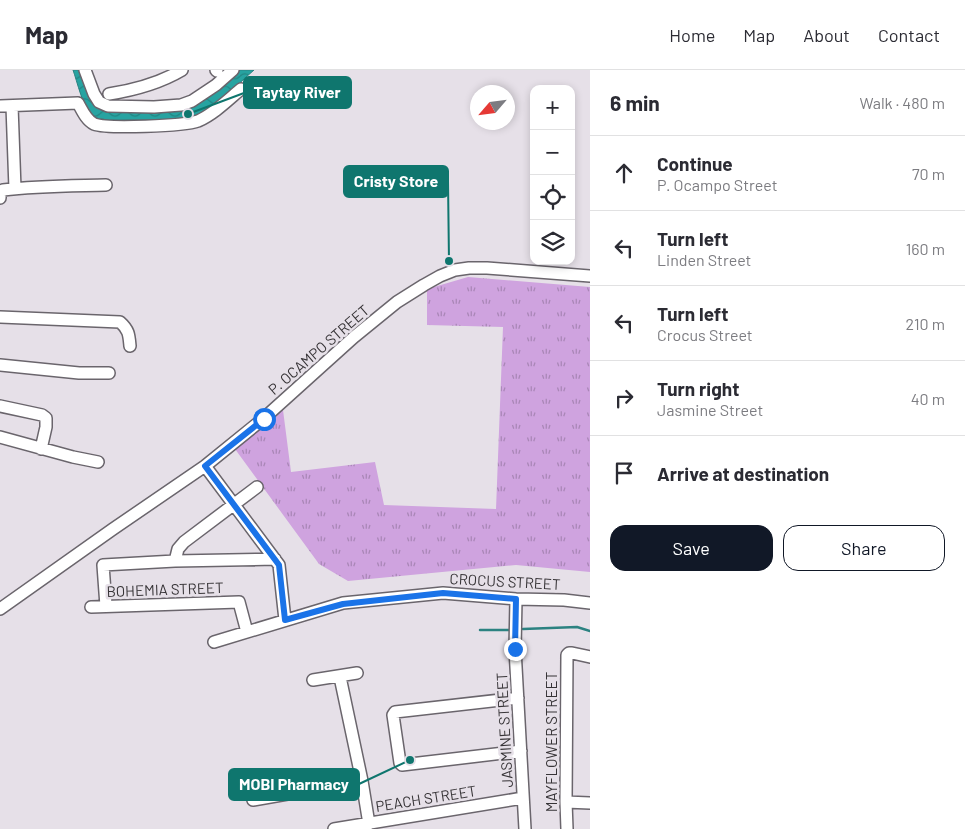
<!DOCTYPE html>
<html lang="en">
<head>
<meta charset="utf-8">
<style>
	body { margin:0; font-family:Barlow,sans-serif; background:#f2f2f3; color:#2b2b33 }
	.controls { position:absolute; right:15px; top:15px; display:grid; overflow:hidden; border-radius:10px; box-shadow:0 2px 8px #0003 }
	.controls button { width:45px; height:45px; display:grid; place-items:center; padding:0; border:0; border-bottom:1px solid #e1e1e2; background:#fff; color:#2b2b33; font:25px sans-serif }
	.compass { position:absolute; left:470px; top:15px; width:45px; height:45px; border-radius:50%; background:#fff; box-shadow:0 2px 8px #0003; rotate:242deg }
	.stop { position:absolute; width:15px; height:15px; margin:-11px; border:4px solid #1a73e8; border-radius:50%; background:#fff }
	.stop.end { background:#1a73e8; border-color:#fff; box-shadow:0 1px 5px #0008 }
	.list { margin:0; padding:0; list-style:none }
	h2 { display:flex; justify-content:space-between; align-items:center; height:65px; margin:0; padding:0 20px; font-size:21px }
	h2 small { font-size:16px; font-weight:400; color:#7c7c81 }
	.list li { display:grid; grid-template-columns:32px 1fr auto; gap:15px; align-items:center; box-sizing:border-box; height:75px; padding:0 20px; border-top:1px solid #e1e1e2 }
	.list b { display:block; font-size:19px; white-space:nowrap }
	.list p { margin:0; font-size:16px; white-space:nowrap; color:#7c7c81 }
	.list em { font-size:16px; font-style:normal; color:#7c7c81 }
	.actions { display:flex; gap:10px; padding:15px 20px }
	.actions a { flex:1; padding:11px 0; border:1px solid #111827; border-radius:15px; text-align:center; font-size:18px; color:#111827 }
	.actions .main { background:#111827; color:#fff }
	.icon { flex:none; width:28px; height:28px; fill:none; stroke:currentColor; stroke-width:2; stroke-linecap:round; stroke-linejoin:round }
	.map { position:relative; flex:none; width:590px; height:759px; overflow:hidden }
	header { display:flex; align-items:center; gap:30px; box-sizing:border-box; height:70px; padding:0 25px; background:#fff; border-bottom:1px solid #e1e1e2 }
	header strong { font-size:24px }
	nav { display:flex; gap:28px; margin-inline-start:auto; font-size:18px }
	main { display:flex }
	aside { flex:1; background:#fff }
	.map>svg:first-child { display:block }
</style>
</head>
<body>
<header>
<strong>Map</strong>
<nav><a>Home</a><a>Map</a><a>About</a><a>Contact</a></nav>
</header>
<main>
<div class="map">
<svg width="590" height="759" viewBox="0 0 590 759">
	<defs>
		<pattern id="grass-tufts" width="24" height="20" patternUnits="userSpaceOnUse" patternTransform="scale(1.25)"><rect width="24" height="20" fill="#cfa3df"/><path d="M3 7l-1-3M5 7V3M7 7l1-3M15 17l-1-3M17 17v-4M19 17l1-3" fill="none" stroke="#a986b6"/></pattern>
		<pattern id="water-waves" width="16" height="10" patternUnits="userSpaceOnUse" patternTransform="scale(1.25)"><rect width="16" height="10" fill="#27a3a1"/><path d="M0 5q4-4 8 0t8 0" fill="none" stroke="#228684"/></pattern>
	</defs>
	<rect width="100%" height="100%" fill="#e6e0e8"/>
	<path fill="url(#grass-tufts)" d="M468 207 590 217V502L516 495 348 511 319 494 235 379 283 340 291 402 375 392 384 435 496 439 503 257 427 255V219Z"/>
	<path fill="url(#water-waves)" stroke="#2c8281" d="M73 0H83L95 31 139 42 172 41 188 39 208 28 240 0H254C241 11 230 23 217 34 193 54 158 50 129 50 120 50 99 51 92 46 83 38 77 11 73 0Z"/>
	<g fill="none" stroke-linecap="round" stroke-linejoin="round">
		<path stroke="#2c8281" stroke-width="2.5" d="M523 559 577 557 590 561
			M480 560H509"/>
		<defs>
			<path id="minor" d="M85 0 94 24 99 32 108 36 154 37 181 35 192 31 216 15 233 0
				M216 0 217 1
				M109 24C135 20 160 13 182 0
				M0 36 78 33C82 40 86 50 94 54 107 59 184 56 198 51 214 44 228 30 241 19
				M12 36 15 119
				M0 128V124L3 120C37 116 72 116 106 115
				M0 247 120 252C129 260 129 265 130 276
				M0 295 79 303H109
				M0 336 42 345 46 348V357L41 379
				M0 367 73 387 98 392
				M205 396 279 495 285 550
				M175 491 178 479 184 472 257 417
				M516 529 515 579 525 759
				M106 536 103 495 175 491 275 489
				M91 537 239 532 247 562
				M0 539 113 459 205 396 263 349 354 267 397 232 424 215 440 206 455 200 469 198H487L590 206
				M214 572 343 533 443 523 516 529 564 530 590 533
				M340 607 362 711 369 754
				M313 610 357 603
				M518 628 395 642 393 645 400 693 402 695 521 681
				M253 730 362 711
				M566 732 590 733
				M334 759 523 728
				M567 759 566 732 567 585 569 583H572L590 587"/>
		</defs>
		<use href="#minor" stroke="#6a656c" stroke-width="14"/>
		<use href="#minor" stroke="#fff" stroke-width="11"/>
	</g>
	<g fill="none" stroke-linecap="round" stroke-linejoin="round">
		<path stroke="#1a73e8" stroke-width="6" d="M264 349 205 396 279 495 285 550 343 534 443 523 516 529 515 579"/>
	</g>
	<g text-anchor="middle" stroke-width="5" stroke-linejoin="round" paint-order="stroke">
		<g font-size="15" fill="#373437" stroke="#e6e0e8">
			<text transform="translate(319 280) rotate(-41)" y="5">P. OCAMPO STREET</text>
			<text transform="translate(505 512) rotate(3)" y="5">CROCUS STREET</text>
			<text transform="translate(165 520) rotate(-2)" y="5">BOHEMIA STREET</text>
			<text transform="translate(505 660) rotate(-93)" y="5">JASMINE STREET</text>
			<text transform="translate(552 672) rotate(-90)" y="5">MAYFLOWER STREET</text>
			<text transform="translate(426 729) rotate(-9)" y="5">PEACH STREET</text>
		</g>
	</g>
	<path fill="none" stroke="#0f766e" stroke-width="2" d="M188 44L244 23M449 191L448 111M410 690L359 714"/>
	<g fill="#0f766e" stroke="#e6e0e8" stroke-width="2">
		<circle cx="188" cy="44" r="5"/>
		<circle cx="449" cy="191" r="5"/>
		<circle cx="410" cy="690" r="5"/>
	</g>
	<g fill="#0f766e" stroke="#0f766e" stroke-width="2">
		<rect x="244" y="7" width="107" height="31" rx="5"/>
		<rect x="344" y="96" width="104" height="31" rx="5"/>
		<rect x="229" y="699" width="130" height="31" rx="5"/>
	</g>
	<g font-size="16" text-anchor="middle" font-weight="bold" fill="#fff">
		<text x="297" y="28">Taytay River</text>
		<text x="396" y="117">Cristy Store</text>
		<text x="294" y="720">MOBI Pharmacy</text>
	</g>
</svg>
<div class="controls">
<button>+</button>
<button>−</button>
<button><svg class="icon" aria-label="locate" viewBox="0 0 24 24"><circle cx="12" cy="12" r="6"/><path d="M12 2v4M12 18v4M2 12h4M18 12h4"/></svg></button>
<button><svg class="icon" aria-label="layers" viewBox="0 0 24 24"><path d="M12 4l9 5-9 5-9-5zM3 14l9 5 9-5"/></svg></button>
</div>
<svg class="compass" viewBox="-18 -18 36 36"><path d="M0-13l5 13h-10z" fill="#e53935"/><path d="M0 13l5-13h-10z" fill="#7c7c81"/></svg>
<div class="stop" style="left:264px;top:349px"></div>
<div class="stop end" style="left:515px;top:579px"></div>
</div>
<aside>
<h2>6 min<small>Walk · 480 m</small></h2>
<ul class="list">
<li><svg class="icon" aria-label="ahead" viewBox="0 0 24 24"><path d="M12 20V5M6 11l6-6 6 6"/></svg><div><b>Continue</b><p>P. Ocampo Street</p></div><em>70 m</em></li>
<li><svg class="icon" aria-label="left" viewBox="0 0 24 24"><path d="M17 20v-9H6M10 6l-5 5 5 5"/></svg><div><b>Turn left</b><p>Linden Street</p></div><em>160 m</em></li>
<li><svg class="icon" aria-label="left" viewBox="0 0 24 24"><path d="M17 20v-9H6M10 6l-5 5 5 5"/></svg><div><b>Turn left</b><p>Crocus Street</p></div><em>210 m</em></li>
<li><svg class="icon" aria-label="right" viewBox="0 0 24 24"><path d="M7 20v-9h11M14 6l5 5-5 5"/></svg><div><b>Turn right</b><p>Jasmine Street</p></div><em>40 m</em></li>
<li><svg class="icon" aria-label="arrive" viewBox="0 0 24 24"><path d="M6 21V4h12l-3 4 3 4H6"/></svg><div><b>Arrive at destination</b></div></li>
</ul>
<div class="actions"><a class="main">Save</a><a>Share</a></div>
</aside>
</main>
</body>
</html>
